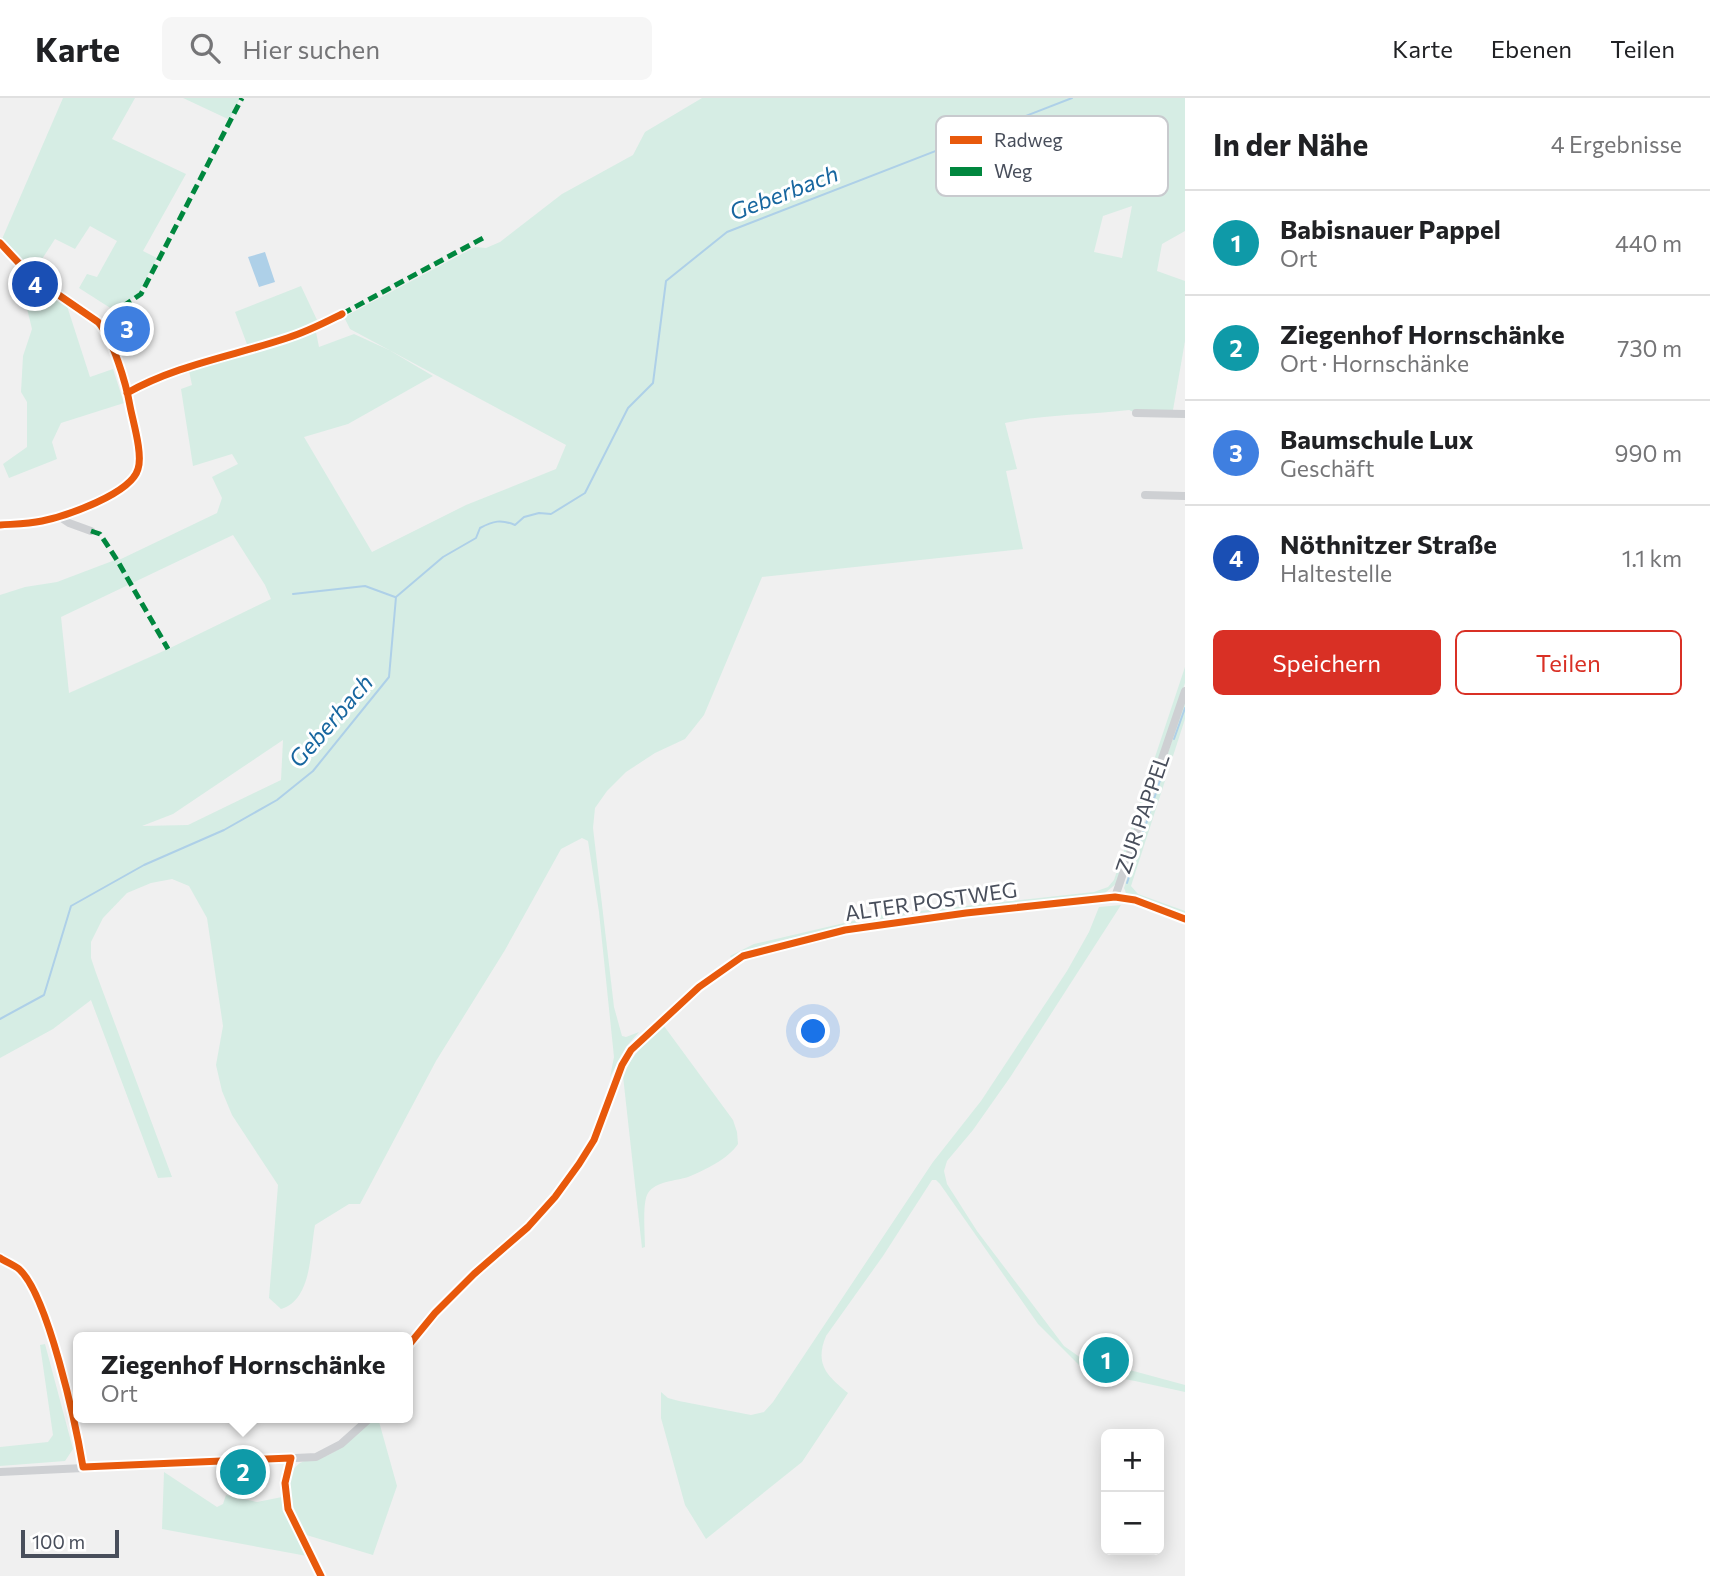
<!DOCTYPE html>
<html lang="de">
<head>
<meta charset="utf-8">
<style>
	body { margin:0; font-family:Commissioner,sans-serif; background:#f6f6f6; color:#202124 }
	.controls { position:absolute; right:21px; bottom:21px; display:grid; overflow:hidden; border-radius:10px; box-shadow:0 4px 18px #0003 }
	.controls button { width:63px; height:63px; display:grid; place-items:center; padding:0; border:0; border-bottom:2px solid #e0e0e0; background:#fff; color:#202124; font:35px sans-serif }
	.scale { position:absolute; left:21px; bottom:18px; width:98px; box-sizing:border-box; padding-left:7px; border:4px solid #484e5b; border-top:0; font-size:19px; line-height:24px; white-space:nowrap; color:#484e5b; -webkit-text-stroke:5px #fff; paint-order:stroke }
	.you { position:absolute; left:814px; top:934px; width:24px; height:24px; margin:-18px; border:5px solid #fff; border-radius:50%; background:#1a73e8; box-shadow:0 0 0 10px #1a73e833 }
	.badge { display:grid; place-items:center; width:46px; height:46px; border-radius:50%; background:#d93025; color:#fff; font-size:23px; font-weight:700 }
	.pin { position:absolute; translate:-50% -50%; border:4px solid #fff; box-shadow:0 2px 7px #0006 }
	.popup { position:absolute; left:73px; top:1234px; width:340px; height:91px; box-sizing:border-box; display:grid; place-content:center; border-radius:10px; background:#fff; filter:drop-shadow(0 2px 5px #0005); font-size:23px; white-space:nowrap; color:#757577 }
	.popup b { font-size:26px; color:#202124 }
	.popup::after { content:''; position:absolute; left:50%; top:100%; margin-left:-14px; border:14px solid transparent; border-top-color:#fff }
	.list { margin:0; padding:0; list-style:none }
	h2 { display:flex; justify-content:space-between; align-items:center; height:91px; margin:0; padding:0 28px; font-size:30px }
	h2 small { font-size:23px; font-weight:400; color:#757577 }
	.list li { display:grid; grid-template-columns:46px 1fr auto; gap:21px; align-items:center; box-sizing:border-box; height:105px; padding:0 28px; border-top:2px solid #e0e0e0 }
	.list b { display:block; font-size:26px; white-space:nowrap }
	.list p { margin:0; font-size:23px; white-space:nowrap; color:#757577 }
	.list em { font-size:23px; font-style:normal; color:#757577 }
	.actions { display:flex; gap:14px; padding:21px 28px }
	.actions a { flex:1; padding:16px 0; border:2px solid #d93025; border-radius:10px; text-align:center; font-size:24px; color:#d93025 }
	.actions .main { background:#d93025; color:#fff }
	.icon { flex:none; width:38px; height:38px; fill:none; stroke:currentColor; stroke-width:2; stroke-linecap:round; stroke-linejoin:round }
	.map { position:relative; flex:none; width:1185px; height:1478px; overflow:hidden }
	header { display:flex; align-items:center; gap:42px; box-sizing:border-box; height:98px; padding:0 35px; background:#fff; border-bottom:2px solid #e0e0e0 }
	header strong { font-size:33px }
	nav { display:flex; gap:38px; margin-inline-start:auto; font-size:24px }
	.search { width:490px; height:63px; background:#f6f6f6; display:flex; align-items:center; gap:18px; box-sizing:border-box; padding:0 24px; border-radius:10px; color:#757577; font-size:26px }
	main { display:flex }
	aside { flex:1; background:#fff }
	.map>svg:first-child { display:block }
</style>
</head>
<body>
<header>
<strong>Karte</strong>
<div class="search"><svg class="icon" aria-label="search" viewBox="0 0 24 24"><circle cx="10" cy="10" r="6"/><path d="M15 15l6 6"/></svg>Hier suchen</div>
<nav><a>Karte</a><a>Ebenen</a><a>Teilen</a></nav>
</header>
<main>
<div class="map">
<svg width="1185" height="1478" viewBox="0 0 1185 1478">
	<rect width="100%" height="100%" fill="#f0f0f0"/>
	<path fill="#d6ede4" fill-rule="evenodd" d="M63 0H135L112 41 186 76 143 153 157 160 137 197 115 213 79 190 87 176 97 179 117 143 90 128 75 151 55 141 33 175 2 141Z
		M183 0H240L230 22Z
		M702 0H1185V133L1162 146 1157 173 1185 183V243L1173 312 1136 315 1129 312C1087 317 1046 316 1005 325L1017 371 1006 373 1023 451 762 479 704 617 685 641 655 655 626 674 607 693 595 710 593 730 614 909 622 938 626 939 639 934 626 949 610 979 614 959 599 814 588 743 582 740 561 751 505 852 436 963 360 1106H349L315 1127C310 1154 312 1202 281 1211L269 1200 278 1087 232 1017 222 993 216 967 223 928 207 820 189 788 172 781 151 785 127 795 103 820 91 844V860L96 875 172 1079 158 1080 91 902 53 931 0 960V497L25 489 57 484 115 462 121 461 217 415 222 400 212 379 238 366 232 356 193 368 181 291 192 287 189 273 316 234 319 249 354 236 389 252 433 278 348 326 304 339 372 454 466 407 556 371 566 347 350 231 344 219 475 149 486 150 500 144 562 96 633 57 645 34ZM1132 108 1122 160 1094 154 1103 118ZM233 437 265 487 271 501 168 551 69 595 61 519ZM283 642 281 682 188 727 142 728 173 716Z
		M32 184 67 208 90 279 113 271 124 305 61 325 52 344 57 361 9 380 3 366 27 349V304L21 294 23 258 32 231 22 190Z
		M301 188 317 222 291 234 248 249 235 214Z
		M1185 569V585L1117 785 1105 795 911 816 857 825 770 845 751 851 732 861 730 858 754 846 874 818 1094 794 1108 789 1114 782Z
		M1185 603V621L1131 788 1138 796 1185 813V817L1131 798 1126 795 1124 790Z
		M1121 807 1011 978 973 1032 947 1063 944 1073 947 1086 977 1133 1064 1248 1081 1260 1086 1259 1092 1253 1099 1250 1108 1254 1115 1268 1185 1287V1294L1135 1283 1114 1279 1097 1281 1090 1278 1038 1226 940 1086 936 1082H932L883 1158 826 1238C814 1267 828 1278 848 1295L802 1364 706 1441 685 1407 661 1320V1294L668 1300 679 1303 751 1317 764 1314 773 1304 933 1064 981 1003 1067 873 1089 834 1099 809Z
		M664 928 733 1022 737 1034 738 1046C728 1061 705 1072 688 1079 676 1083 656 1083 648 1095 642 1104 645 1137 645 1149L642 1150 623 978C632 956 646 943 664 928Z
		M45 1246 73 1351 65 1363 0 1368V1349L48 1344 53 1337 40 1247Z
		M374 1320H378L397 1388 373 1457 303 1436C294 1417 277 1381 300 1365 309 1360 322 1361 332 1355 347 1346 360 1332 374 1320Z
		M164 1374 217 1409 223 1406 226 1397 257 1404 282 1399 284 1413 307 1458 162 1431Z"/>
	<path fill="#aed0e8" d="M265 154 275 184 259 189 248 159Z"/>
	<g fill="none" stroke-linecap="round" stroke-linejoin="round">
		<path stroke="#aed0e8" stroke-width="2" d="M293 496 365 488 395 499
			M1174 641 1185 610
			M1127 785 1163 673
			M0 921 44 897 71 808 144 767 224 732 277 702 313 673 389 579 396 499 443 459 476 440 480 430C493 423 501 421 515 427L524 419 539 415 551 416 585 395 628 310 653 285 666 183 727 134 1072 0"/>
		<path stroke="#ced0d3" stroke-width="8" d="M0 145 31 178 98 224C113 241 126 285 130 308 133 324 143 356 138 371 131 396 66 418 42 423 28 426 14 426 0 427
			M127 295C176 267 233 258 287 240 307 234 324 225 342 216
			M1136 315 1185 316
			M1145 397 1185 398
			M60 419 69 425 91 433
			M1115 799 1185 593
			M408 1248 435 1215 474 1176 528 1129 555 1099 579 1066 594 1042 622 967 631 952 699 889 743 858 845 832 966 815 1115 799 1135 802 1185 821
			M291 1360 285 1385 288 1411 321 1478
			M0 1374 316 1359 341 1346 370 1320"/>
		<path stroke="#00873e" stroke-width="5" stroke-dasharray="10 5" stroke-linecap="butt" d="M342 216 483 140
			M105 232 116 213 141 196 242 0
			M91 433 100 436 117 462 168 551"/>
		<defs>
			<path id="cycleway" d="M0 145 31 178 98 224C113 241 126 285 130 308 133 324 143 356 138 371 131 396 66 418 42 423 28 426 14 426 0 427
				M127 295C176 267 233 258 287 240 307 234 324 225 342 216
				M0 1160C6 1164 14 1167 19 1171 48 1197 76 1327 83 1369L291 1360 285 1385 288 1411 321 1478
				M408 1248 435 1215 474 1176 528 1129 555 1099 579 1066 594 1042 622 967 631 952 699 889 743 858 845 832 966 815 1115 799 1135 802 1185 821"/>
		</defs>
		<use href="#cycleway" stroke="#fff" stroke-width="11"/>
		<use href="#cycleway" stroke="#e8590c" stroke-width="7"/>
	</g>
	<g text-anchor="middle" stroke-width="6" stroke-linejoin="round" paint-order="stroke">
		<g font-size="21" fill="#484e5b" stroke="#fff">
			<text transform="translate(1143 716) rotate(-71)" y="7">ZUR PAPPEL</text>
			<text transform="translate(931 804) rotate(-8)" y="7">ALTER POSTWEG</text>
		</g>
		<g font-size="23" font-style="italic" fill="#17669f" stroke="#fff">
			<text transform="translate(784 95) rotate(-21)" y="8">Geberbach</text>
			<text transform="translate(331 623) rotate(-49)" y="8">Geberbach</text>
		</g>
	</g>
	<rect x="936" y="18" width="232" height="80" rx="10" fill="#fff" stroke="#c8cace" stroke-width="2"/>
	<rect x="950" y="38" width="32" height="8" fill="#e8590c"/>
	<rect x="950" y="69" width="32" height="9" fill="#00873e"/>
	<g font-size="19" fill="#484e5b">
		<text x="994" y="49">Radweg</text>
		<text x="994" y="80">Weg</text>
	</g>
</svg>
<div class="controls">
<button>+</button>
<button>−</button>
</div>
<div class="scale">100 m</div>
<div class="you"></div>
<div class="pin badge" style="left:1106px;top:1262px;background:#0f9aa8">1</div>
<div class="pin badge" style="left:243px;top:1374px;background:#0f9aa8">2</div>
<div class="popup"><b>Ziegenhof Hornschänke</b>Ort</div>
<div class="pin badge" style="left:127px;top:231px;background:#3f7fe0">3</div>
<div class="pin badge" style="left:35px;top:186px;background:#1a4fb4">4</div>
</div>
<aside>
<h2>In der Nähe<small>4 Ergebnisse</small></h2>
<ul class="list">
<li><span class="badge" style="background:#0f9aa8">1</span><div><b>Babisnauer Pappel</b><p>Ort</p></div><em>440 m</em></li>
<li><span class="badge" style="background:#0f9aa8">2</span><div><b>Ziegenhof Hornschänke</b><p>Ort · Hornschänke</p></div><em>730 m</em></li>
<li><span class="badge" style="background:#3f7fe0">3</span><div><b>Baumschule Lux</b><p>Geschäft</p></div><em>990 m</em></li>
<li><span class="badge" style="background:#1a4fb4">4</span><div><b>Nöthnitzer Straße</b><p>Haltestelle</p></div><em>1.1 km</em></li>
</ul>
<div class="actions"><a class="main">Speichern</a><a>Teilen</a></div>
</aside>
</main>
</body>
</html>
